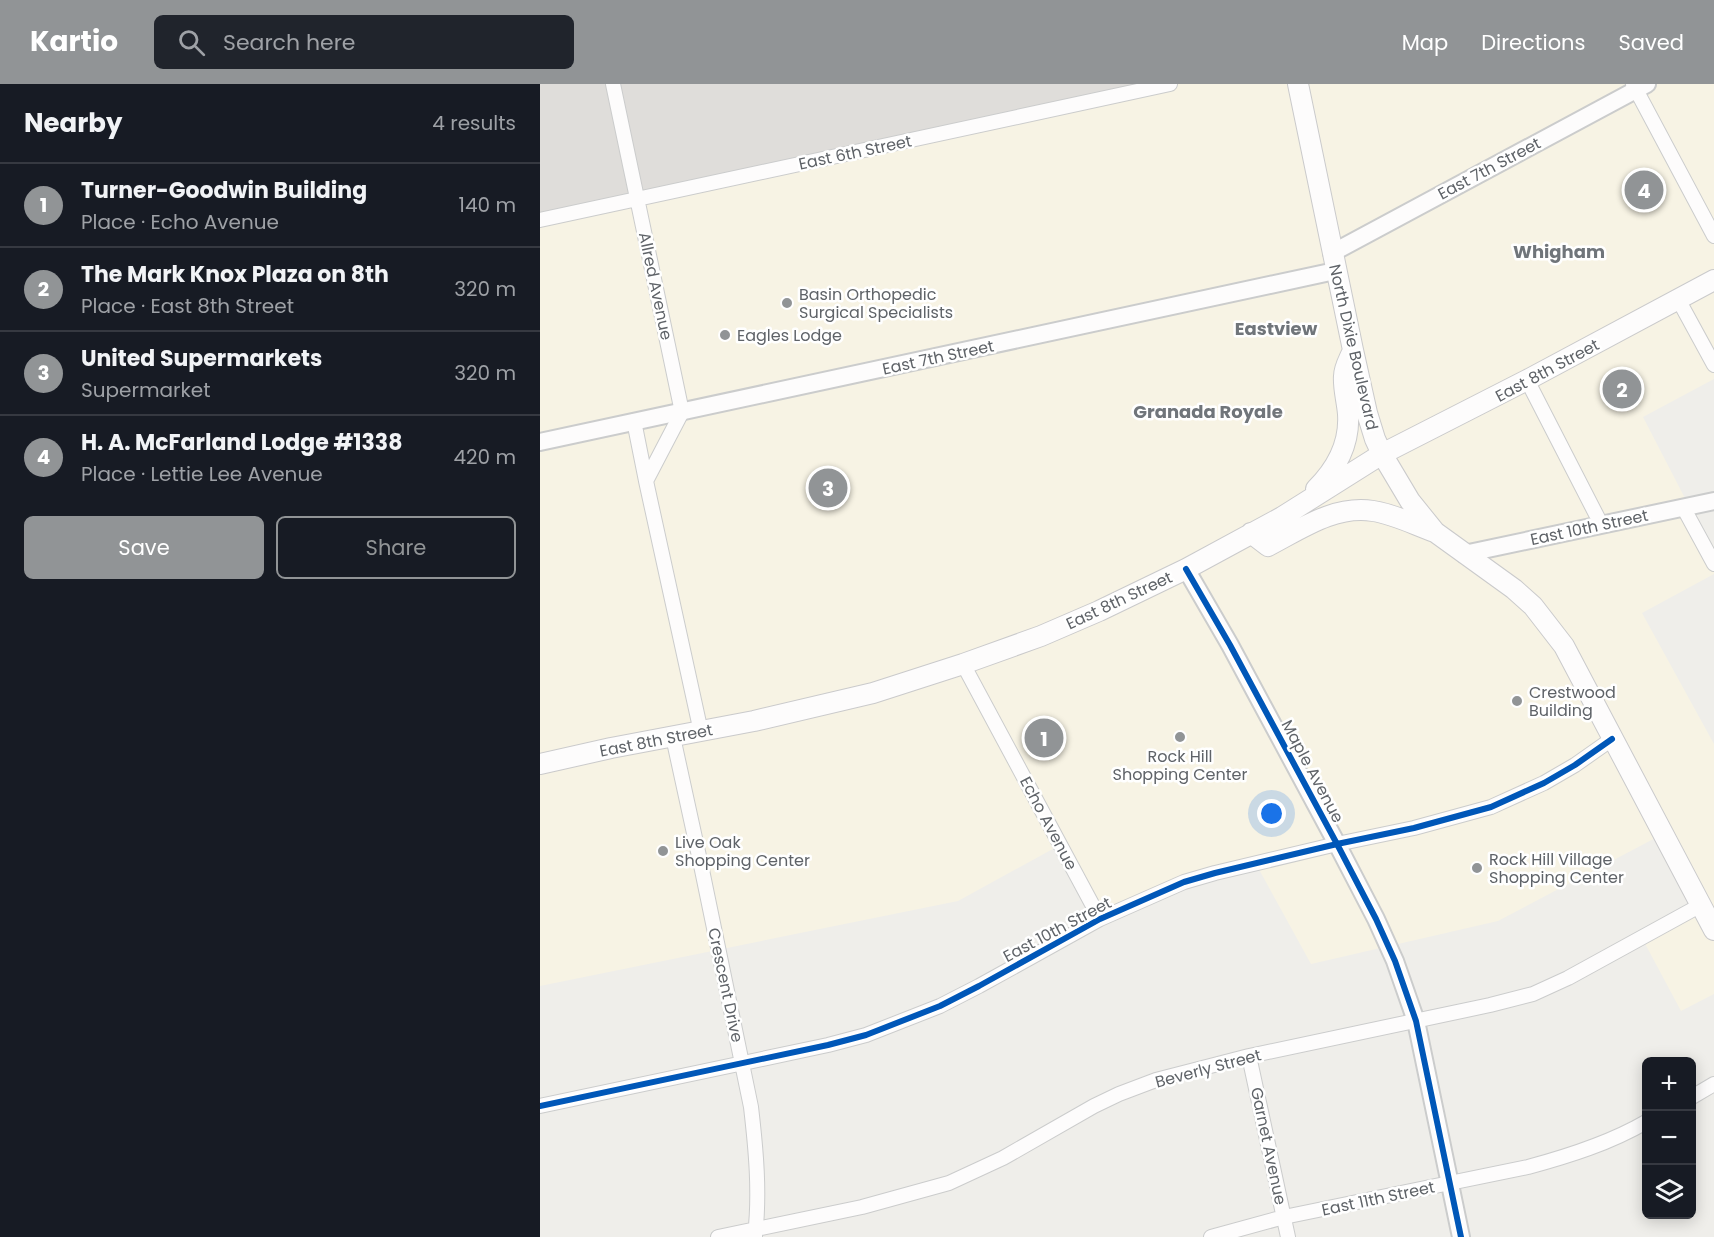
<!DOCTYPE html>
<html lang="en">
<head>
<meta charset="utf-8">
<style>
	body { margin:0; font-family:Poppins,sans-serif; background:#20242c; color:#f1f3f6 }
	.controls { position:absolute; right:18px; bottom:18px; display:grid; overflow:hidden; border-radius:9px; box-shadow:0 3px 15px #0003 }
	.controls button { width:54px; height:54px; display:grid; place-items:center; padding:0; border:0; border-bottom:2px solid #363941; background:#171b24; color:#f1f3f6; font:30px sans-serif }
	.you { position:absolute; left:732px; top:730px; width:21px; height:21px; margin:-15px; border:4px solid #fff; border-radius:50%; background:#1a73e8; box-shadow:0 0 0 9px #1a73e833 }
	.badge { display:grid; place-items:center; width:39px; height:39px; border-radius:50%; background:#919496; color:#fff; font-size:20px; font-weight:700 }
	.pin { position:absolute; translate:-50% -50%; border:3px solid #fff; box-shadow:0 2px 6px #0006 }
	.list { margin:0; padding:0; list-style:none }
	h2 { display:flex; justify-content:space-between; align-items:center; height:78px; margin:0; padding:0 24px; font-size:26px }
	h2 small { font-size:20px; font-weight:400; color:#9ea1a6 }
	.list li { display:grid; grid-template-columns:39px 1fr auto; gap:18px; align-items:center; box-sizing:border-box; height:84px; padding:0 24px; border-top:2px solid #363941 }
	.list b { display:block; font-size:22px; white-space:nowrap }
	.list p { margin:0; font-size:20px; white-space:nowrap; color:#9ea1a6 }
	.list em { font-size:20px; font-style:normal; color:#9ea1a6 }
	.actions { display:flex; gap:12px; padding:18px 24px }
	.actions a { flex:1; padding:14px 0; border:2px solid #919496; border-radius:9px; text-align:center; font-size:21px; color:#919496 }
	.actions .main { background:#919496; color:#fff }
	.icon { flex:none; width:33px; height:33px; fill:none; stroke:currentColor; stroke-width:2; stroke-linecap:round; stroke-linejoin:round }
	.map { position:relative; flex:none; width:1174px; height:1153px; overflow:hidden }
	header { display:flex; align-items:center; gap:36px; box-sizing:border-box; height:84px; padding:0 30px; background:#919496; color:#fff }
	header strong { font-size:28px }
	nav { display:flex; gap:33px; margin-inline-start:auto; font-size:21px }
	.search { width:420px; height:54px; background:#20242c; display:flex; align-items:center; gap:15px; box-sizing:border-box; padding:0 21px; border-radius:9px; color:#9ea1a6; font-size:22px }
	main { display:flex }
	aside { flex:1; background:#171b24 }
	.map>svg:first-child { display:block }
</style>
</head>
<body>
<header>
<strong>Kartio</strong>
<div class="search"><svg class="icon" aria-label="search" viewBox="0 0 24 24"><circle cx="10" cy="10" r="6"/><path d="M15 15l6 6"/></svg>Search here</div>
<nav><a>Map</a><a>Directions</a><a>Saved</a></nav>
</header>
<main>
<aside>
<h2>Nearby<small>4 results</small></h2>
<ul class="list">
<li><span class="badge">1</span><div><b>Turner-Goodwin Building</b><p>Place · Echo Avenue</p></div><em>140 m</em></li>
<li><span class="badge">2</span><div><b>The Mark Knox Plaza on 8th</b><p>Place · East 8th Street</p></div><em>320 m</em></li>
<li><span class="badge">3</span><div><b>United Supermarkets</b><p>Supermarket</p></div><em>320 m</em></li>
<li><span class="badge">4</span><div><b>H. A. McFarland Lodge #1338</b><p>Place · Lettie Lee Avenue</p></div><em>420 m</em></li>
</ul>
<div class="actions"><a class="main">Save</a><a>Share</a></div>
</aside>
<div class="map">
<svg width="1174" height="1153" viewBox="0 0 1174 1153">
	<rect width="100%" height="100%" fill="#efeeea"/>
	<path fill="#f7f3e4" d="M636 0H1174V295L1103 333 1149 422 1174 480V490L1102 529 1174 660V910L1141 927 1102 854 1161 821 1123 750 958 837 771 880 716 780 680 788 560 835 520 761 418 817 0 902V137Z"/>
	<path fill="#dfddda" d="M0 0H636L0 137Z"/>
	<g fill="none" stroke-linecap="round" stroke-linejoin="round">
		<defs>
			<path id="minor" d="M73 0 142 328 106 397 161 648
				M1093 0 1174 152
				M0 136 630 0
				M1138 215 1174 281
				M987 296 1061 440
				M94 337 106 397
				M1143 423 1174 480
				M423 580 560 835
				M133 653 162 786 211 1023C216 1066 220 1109 215 1152
				M709 972 748 1153
				M1152 1013 1174 1000
				M0 1022 288 961 326 951 400 922 439 902 560 835 644 798 675 789 797 760 874 744 951 723 1004 699 1035 681 1072 655
				M178 1153 322 1123 409 1099 463 1074 554 1022 579 1010 616 996 709 972 950 921 993 910 1028 894 1161 821
				M671 1153 744 1133 988 1083C1029 1072 1070 1059 1106 1038"/>
			<path id="tertiary" d="M792 169 1107 0
				M0 358 795 187
				M924 470 1174 417
				M646 485 690 561 797 760 836 835 855 877 876 937 921 1153"/>
			<path id="secondary" d="M758 0 813 266 827 329 835 355 842 370 870 417 895 448 974 505 993 522 1024 562 1174 846
				M776 405C797 384 810 360 808 330 807 317 803 304 804 292 804 283 810 274 813 266
				M711 449 728 462C761 445 794 421 833 427 854 430 875 441 895 448
				M0 680 71 664 214 637 333 609 423 580 501 552 559 527 646 485 742 433 842 370 987 296 1174 196"/>
		</defs>
		<use href="#minor" stroke="#cbcccc" stroke-width="16"/>
		<use href="#tertiary" stroke="#cbcccc" stroke-width="20"/>
		<use href="#secondary" stroke="#cacacb" stroke-width="22"/>
		<use href="#minor" stroke="#fdfcfc" stroke-width="14"/>
		<use href="#tertiary" stroke="#fdfcfc" stroke-width="16"/>
		<use href="#secondary" stroke="#fdfcfc" stroke-width="20"/>
		<defs>
			<path id="cycleway" d="M646 485 690 561 797 760 836 835 855 877 876 937 921 1153
				M0 1022 288 961 326 951 400 922 439 902 560 835 644 798 675 789 797 760 874 744 951 723 1004 699 1035 681 1072 655"/>
		</defs>
		<use href="#cycleway" stroke="#fff" stroke-width="10"/>
		<use href="#cycleway" stroke="#0057b8" stroke-width="6"/>
	</g>
	<g fill="#919496" stroke="#fff" stroke-width="2">
		<circle cx="247" cy="219" r="6"/>
		<circle cx="185" cy="251" r="6"/>
		<circle cx="977" cy="617" r="6"/>
		<circle cx="640" cy="653" r="6"/>
		<circle cx="123" cy="767" r="6"/>
		<circle cx="937" cy="784" r="6"/>
	</g>
	<g text-anchor="middle" stroke-width="5" stroke-linejoin="round" paint-order="stroke">
		<g font-size="16" fill="#5f6368" stroke="#fff">
			<text transform="translate(315 68) rotate(-12)" y="6">East 6th Street</text>
			<text transform="translate(949 84) rotate(-28)" y="6">East 7th Street</text>
			<text transform="translate(116 202) rotate(78)" y="6">Allred Avenue</text>
			<text transform="translate(814 263) rotate(77)" y="6">North Dixie Boulevard</text>
			<text transform="translate(398 273) rotate(-12)" y="6">East 7th Street</text>
			<text transform="translate(1007 286) rotate(-28)" y="6">East 8th Street</text>
			<text transform="translate(1049 443) rotate(-12)" y="6">East 10th Street</text>
			<text transform="translate(579 516) rotate(-25)" y="6">East 8th Street</text>
			<text transform="translate(116 656) rotate(-11)" y="6">East 8th Street</text>
			<text transform="translate(773 687) rotate(62)" y="6">Maple Avenue</text>
			<text transform="translate(509 739) rotate(62)" y="6">Echo Avenue</text>
			<text transform="translate(517 845) rotate(-28)" y="6">East 10th Street</text>
			<text transform="translate(186 901) rotate(78)" y="6">Crescent Drive</text>
			<text transform="translate(668 984) rotate(-15)" y="6">Beverly Street</text>
			<text transform="translate(729 1062) rotate(78)" y="6">Garnet Avenue</text>
			<text transform="translate(838 1114) rotate(-12)" y="6">East 11th Street</text>
		</g>
		<g font-size="16" fill="#5f6368" stroke="#fff" text-anchor="start">
			<text x="259" y="216">Basin Orthopedic<tspan x="259" dy="18">Surgical Specialists</tspan></text>
			<text x="197" y="257">Eagles Lodge</text>
			<text x="989" y="614">Crestwood<tspan x="989" dy="18">Building</tspan></text>
			<text x="640" y="678" text-anchor="middle">Rock Hill<tspan x="640" dy="18">Shopping Center</tspan></text>
			<text x="135" y="764">Live Oak<tspan x="135" dy="18">Shopping Center</tspan></text>
			<text x="949" y="781">Rock Hill Village<tspan x="949" dy="18">Shopping Center</tspan></text>
		</g>
		<g font-size="18" font-weight="bold" fill="#70757a" stroke="#fff">
			<text x="1019" y="174">Whigham</text>
			<text x="736" y="251">Eastview</text>
			<text x="668" y="334">Granada Royale</text>
		</g>
	</g>
</svg>
<div class="controls">
<button>+</button>
<button>−</button>
<button><svg class="icon" aria-label="layers" viewBox="0 0 24 24"><path d="M12 4l9 5-9 5-9-5zM3 14l9 5 9-5"/></svg></button>
</div>
<div class="you"></div>
<div class="pin badge" style="left:504px;top:654px">1</div>
<div class="pin badge" style="left:1082px;top:305px">2</div>
<div class="pin badge" style="left:288px;top:404px">3</div>
<div class="pin badge" style="left:1104px;top:106px">4</div>
</div>
</main>
</body>
</html>
